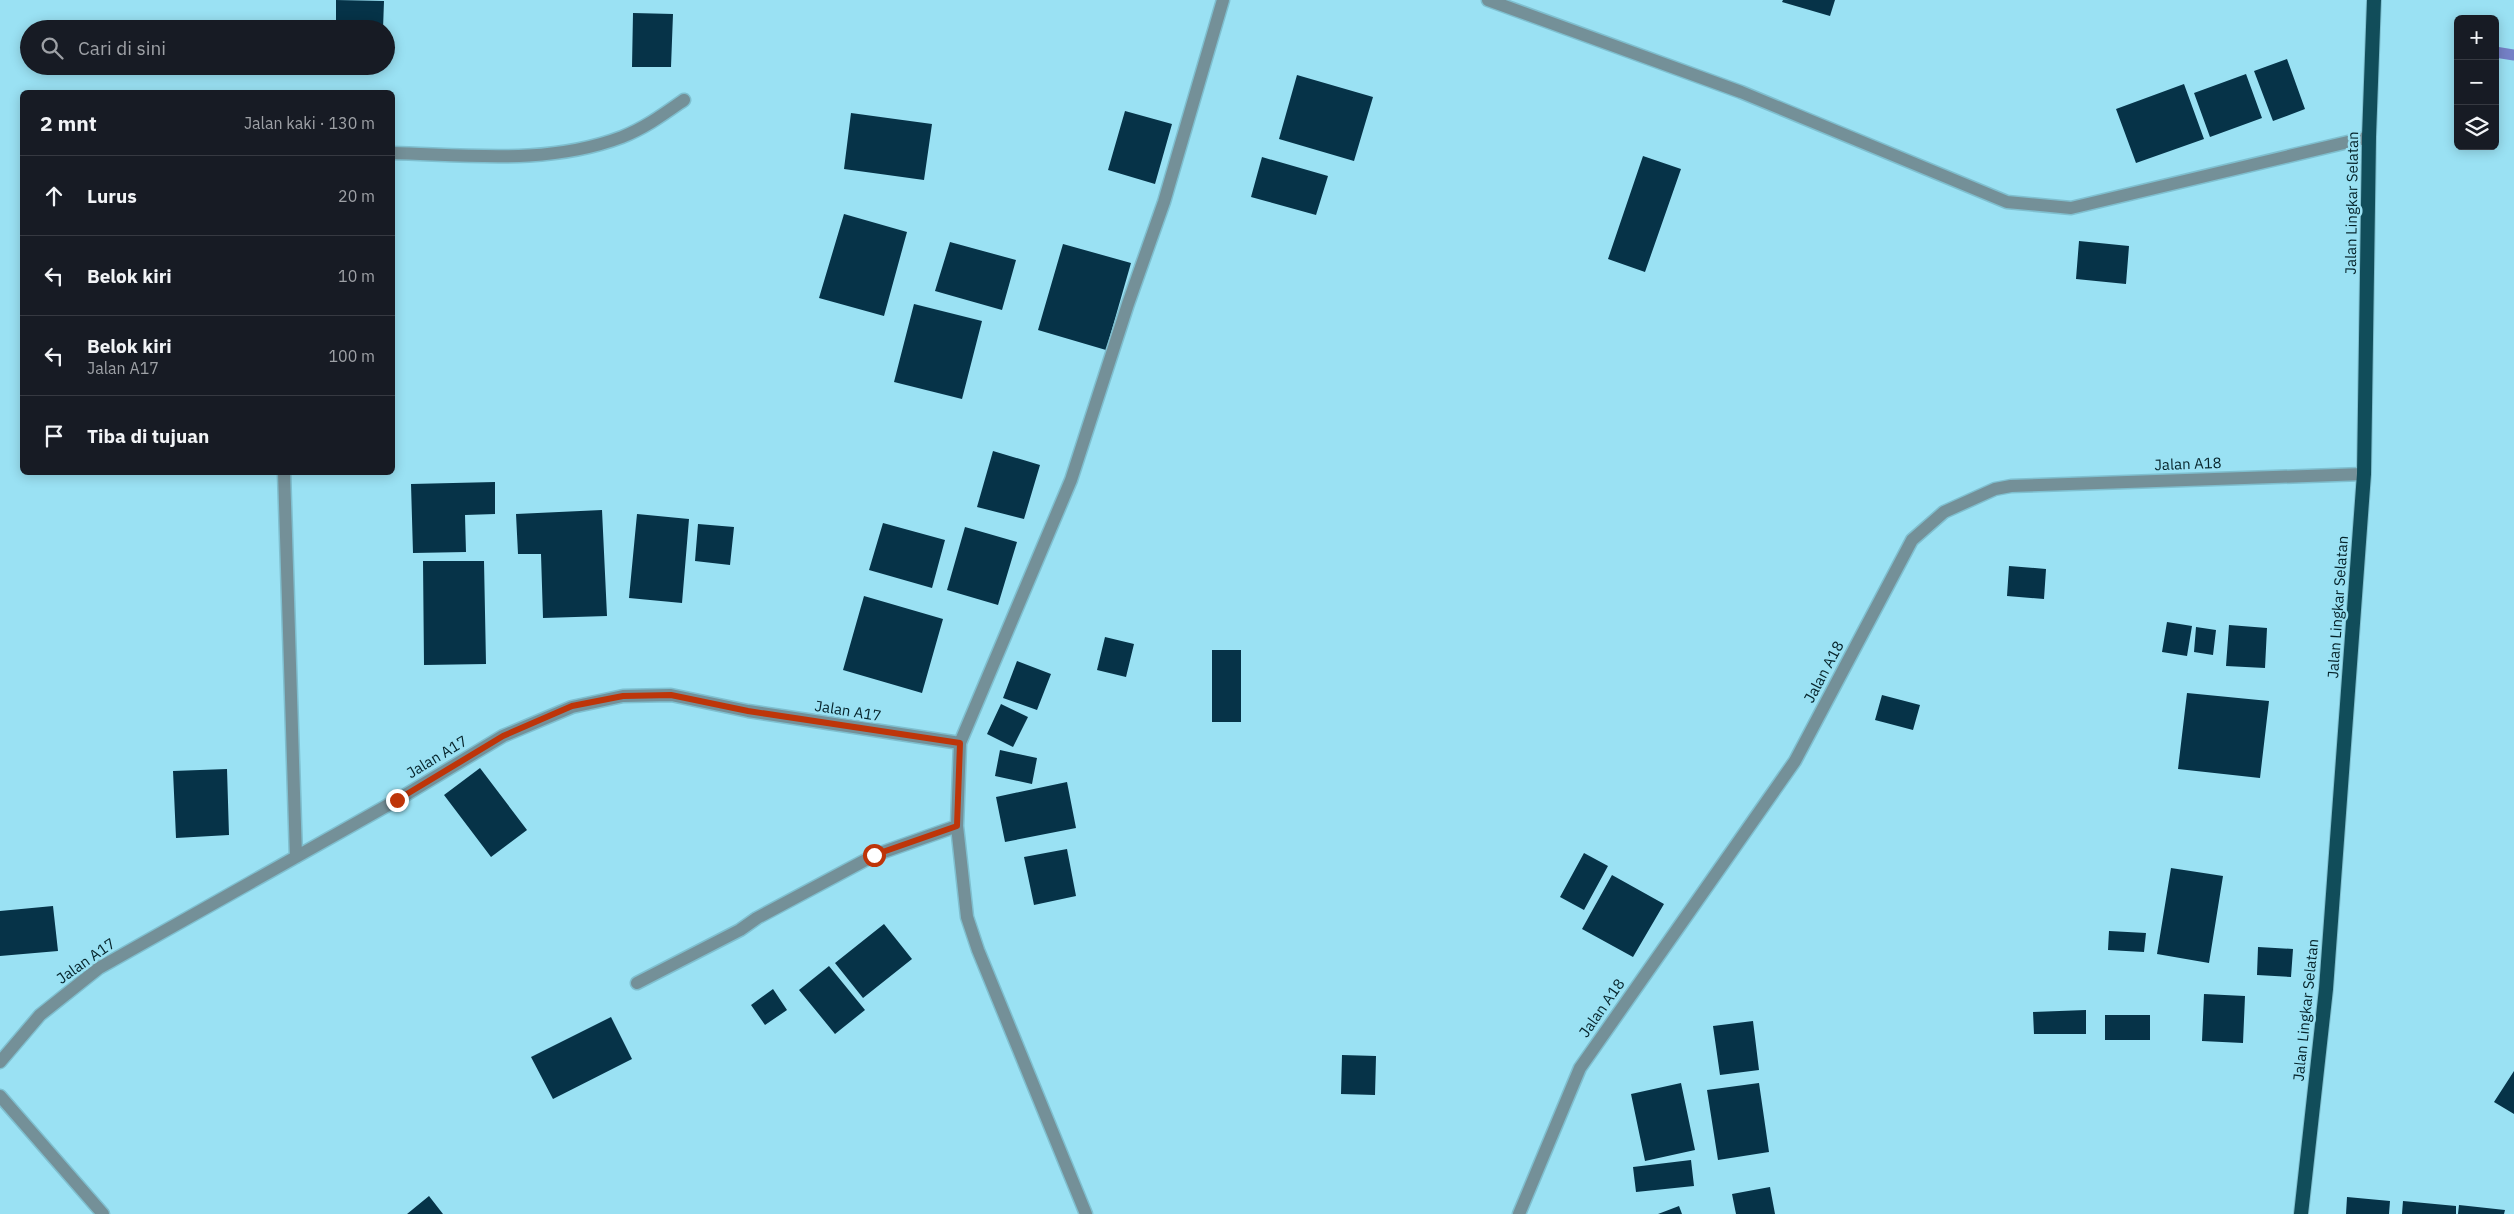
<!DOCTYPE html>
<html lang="id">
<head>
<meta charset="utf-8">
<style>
	body { margin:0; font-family:"IBM Plex Sans",sans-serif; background:#20242c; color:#f1f3f6 }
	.controls { position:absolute; right:15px; top:15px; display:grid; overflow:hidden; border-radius:8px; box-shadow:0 2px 12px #0003 }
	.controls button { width:45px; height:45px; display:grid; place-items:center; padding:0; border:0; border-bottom:1px solid #363941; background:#171b24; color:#f1f3f6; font:25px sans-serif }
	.stop { position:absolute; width:15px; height:15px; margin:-11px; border:4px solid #be3509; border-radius:50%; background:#fff }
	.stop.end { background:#be3509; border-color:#fff; box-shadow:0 1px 5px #0008 }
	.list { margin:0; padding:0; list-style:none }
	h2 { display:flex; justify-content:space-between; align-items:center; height:65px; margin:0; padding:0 20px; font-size:21px }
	h2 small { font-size:16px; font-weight:400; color:#9ea1a6 }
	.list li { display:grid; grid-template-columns:32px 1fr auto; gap:15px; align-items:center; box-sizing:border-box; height:80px; padding:0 20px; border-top:1px solid #363941 }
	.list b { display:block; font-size:19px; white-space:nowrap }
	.list p { margin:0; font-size:16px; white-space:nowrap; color:#9ea1a6 }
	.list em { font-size:16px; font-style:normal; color:#9ea1a6 }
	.icon { flex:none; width:28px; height:28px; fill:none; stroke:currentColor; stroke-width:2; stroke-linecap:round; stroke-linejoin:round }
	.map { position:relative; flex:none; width:2514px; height:1214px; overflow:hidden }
	.search { position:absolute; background:#171b24; box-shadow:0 2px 12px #0003; left:20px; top:20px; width:375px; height:55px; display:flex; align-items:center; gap:12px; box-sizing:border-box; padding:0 18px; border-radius:28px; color:#9ea1a6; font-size:19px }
	.panel { position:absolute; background:#171b24; box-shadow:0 2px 12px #0003; left:20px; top:90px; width:375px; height:385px; border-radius:8px }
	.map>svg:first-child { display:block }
</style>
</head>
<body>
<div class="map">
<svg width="2514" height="1214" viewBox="0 0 2514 1214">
	<rect width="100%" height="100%" fill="#9ae1f3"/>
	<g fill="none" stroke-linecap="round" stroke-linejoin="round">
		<path stroke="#7581c7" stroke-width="11" d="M2495 52 2514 55"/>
	</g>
	<path fill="#063348" d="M336 0 384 1 383 29H336Z
		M1783 0H1835L1830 16 1782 2Z
		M633 13 673 14 671 67H632Z
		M2287 59 2305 109 2273 121 2254 71Z
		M2246 74 2262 118 2210 137 2194 93Z
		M1297 75 1373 97 1354 161 1279 139Z
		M2184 84 2204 139 2136 163 2116 109Z
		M1125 111 1172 124 1155 184 1108 170Z
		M851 113 932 124 924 180 844 169Z
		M1643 156 1681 169 1645 272 1608 259Z
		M1262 157 1328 176 1316 215 1251 197Z
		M844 214 907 232 884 316 819 298Z
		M2079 241 2129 246 2126 284 2076 279Z
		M950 242 1016 260 1002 310 935 291Z
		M1063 244 1131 263 1106 350 1038 330Z
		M914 304 982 321 962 399 894 382Z
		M993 451 1040 465 1024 519 977 507Z
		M495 482V514L465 515 466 552 413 553 411 484Z
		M602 510 607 616 543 618 541 554H518L516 514Z
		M637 514 689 519 682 603 629 598Z
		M883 523 945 540 932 588 869 570Z
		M698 524 734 527 730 565 695 561Z
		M965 527 1017 542 998 605 947 590Z
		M423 561H484L486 664 424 665Z
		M2009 566 2046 569 2044 599 2007 596Z
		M864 596 943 619 922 693 843 670Z
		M2167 622 2192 626 2187 656 2162 652Z
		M2229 625 2267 628 2265 668 2226 666Z
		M2196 627 2216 630 2213 655 2194 652Z
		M1105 637 1134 644 1126 677 1097 670Z
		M1212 650H1241V722H1212Z
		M1017 661 1051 674 1037 710 1003 698Z
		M2187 693 2269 701 2260 778 2178 769Z
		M1882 695 1920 705 1913 730 1875 720Z
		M1001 704 1028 717 1013 747 987 734Z
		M1000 750 1037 758 1032 784 995 776Z
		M480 768 527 830 491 857 444 795Z
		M227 769 229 835 176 838 173 771Z
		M1067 782 1076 828 1005 842 996 797Z
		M1067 849 1076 896 1034 905 1024 857Z
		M1584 853 1608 866 1584 910 1560 897Z
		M2171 868 2223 876 2209 963 2157 954Z
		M1612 875 1664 904 1633 957 1582 929Z
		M53 906 58 951 0 956V911Z
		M884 924 912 959 863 998 835 963Z
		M2109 931 2146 933 2144 952 2108 950Z
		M2258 947 2293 949 2291 977 2257 975Z
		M829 966 865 1010 835 1034 799 990Z
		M773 989 787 1010 765 1025 751 1005Z
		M2204 994 2245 996 2243 1043 2202 1041Z
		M2086 1010V1034H2034L2033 1012Z
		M2105 1015H2150V1040H2105Z
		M611 1017 632 1059 553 1099 531 1057Z
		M1753 1021 1759 1070 1720 1075 1713 1026Z
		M1342 1055 1376 1056 1375 1095 1341 1094Z
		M2514 1071V1114L2494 1102Z
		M1681 1083 1695 1150 1645 1161 1631 1094Z
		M1759 1083 1769 1152 1718 1160 1707 1090Z
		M1691 1160 1694 1186 1636 1192 1633 1167Z
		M1770 1187 1775 1214H1736L1732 1194Z
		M429 1196 443 1214H407Z
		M2347 1197 2390 1201 2389 1214H2346Z
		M2403 1201 2456 1206V1214H2402Z
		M2459 1205 2505 1210 2504 1214H2458Z
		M1679 1206 1682 1214H1658Z"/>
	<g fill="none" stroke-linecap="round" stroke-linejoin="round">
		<defs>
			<path id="minor" d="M1488 0 1741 92 2007 202 2071 208 2369 137
				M392 153C470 155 548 165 622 137 645 128 664 114 684 100
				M284 472 296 857
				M637 983 740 930 757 918 875 855 957 826
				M0 1062 40 1015 99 968 397 800 503 736 572 707 623 696 671 695 748 711 960 743
				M0 1096 103 1214
				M1086 1214 978 950 967 917 957 826 960 743 1071 480 1128 304 1164 202 1223 0
				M1519 1214 1580 1068 1795 761 1912 540 1944 512 1995 489 2011 486 2364 474"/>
			<path id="trunk" d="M2301 1214 2326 989 2364 474 2369 137 2374 0"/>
		</defs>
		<use href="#minor" stroke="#7fbfcf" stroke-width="15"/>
		<use href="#trunk" stroke="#7fbfcf" stroke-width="16"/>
		<use href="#minor" stroke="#749098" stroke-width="12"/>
		<use href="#trunk" stroke="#114d5a" stroke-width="14"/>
	</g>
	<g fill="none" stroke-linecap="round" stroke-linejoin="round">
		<path stroke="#be3509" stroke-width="6" d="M397 800 503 736 572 706 623 696 671 695 748 711 960 743 957 826 874 855"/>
	</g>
	<g text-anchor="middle" stroke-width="5" stroke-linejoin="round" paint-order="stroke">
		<g font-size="15" fill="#05232a" stroke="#9ae1f3">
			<text transform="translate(2352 203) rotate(-89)" y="5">Jalan Lingkar Selatan</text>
			<text transform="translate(2188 464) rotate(-2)" y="5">Jalan A18</text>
			<text transform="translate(2338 607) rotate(-86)" y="5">Jalan Lingkar Selatan</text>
			<text transform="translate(1824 672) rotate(-62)" y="5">Jalan A18</text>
			<text transform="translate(848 711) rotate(9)" y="5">Jalan A17</text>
			<text transform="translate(437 757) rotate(-31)" y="5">Jalan A17</text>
			<text transform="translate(86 961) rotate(-35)" y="5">Jalan A17</text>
			<text transform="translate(1602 1008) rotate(-55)" y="5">Jalan A18</text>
			<text transform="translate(2306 1010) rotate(-84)" y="5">Jalan Lingkar Selatan</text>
		</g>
	</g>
</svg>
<div class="controls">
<button>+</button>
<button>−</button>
<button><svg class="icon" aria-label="layers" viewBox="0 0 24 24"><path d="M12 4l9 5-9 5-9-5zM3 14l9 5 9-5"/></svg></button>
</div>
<div class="stop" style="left:874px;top:855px"></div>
<div class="stop end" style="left:397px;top:800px"></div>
<div class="search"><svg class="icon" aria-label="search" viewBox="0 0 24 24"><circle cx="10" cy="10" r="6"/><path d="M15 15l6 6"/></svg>Cari di sini</div>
<section class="panel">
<h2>2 mnt<small>Jalan kaki · 130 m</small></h2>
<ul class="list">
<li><svg class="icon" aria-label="ahead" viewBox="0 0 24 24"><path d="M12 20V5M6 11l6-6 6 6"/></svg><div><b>Lurus</b></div><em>20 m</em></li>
<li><svg class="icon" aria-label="left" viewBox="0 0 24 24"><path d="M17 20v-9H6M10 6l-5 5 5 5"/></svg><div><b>Belok kiri</b></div><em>10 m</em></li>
<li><svg class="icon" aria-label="left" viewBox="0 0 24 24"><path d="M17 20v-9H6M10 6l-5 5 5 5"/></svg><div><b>Belok kiri</b><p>Jalan A17</p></div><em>100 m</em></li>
<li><svg class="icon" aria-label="arrive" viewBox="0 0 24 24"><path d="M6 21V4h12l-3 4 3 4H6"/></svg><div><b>Tiba di tujuan</b></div></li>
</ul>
</section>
</div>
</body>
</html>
